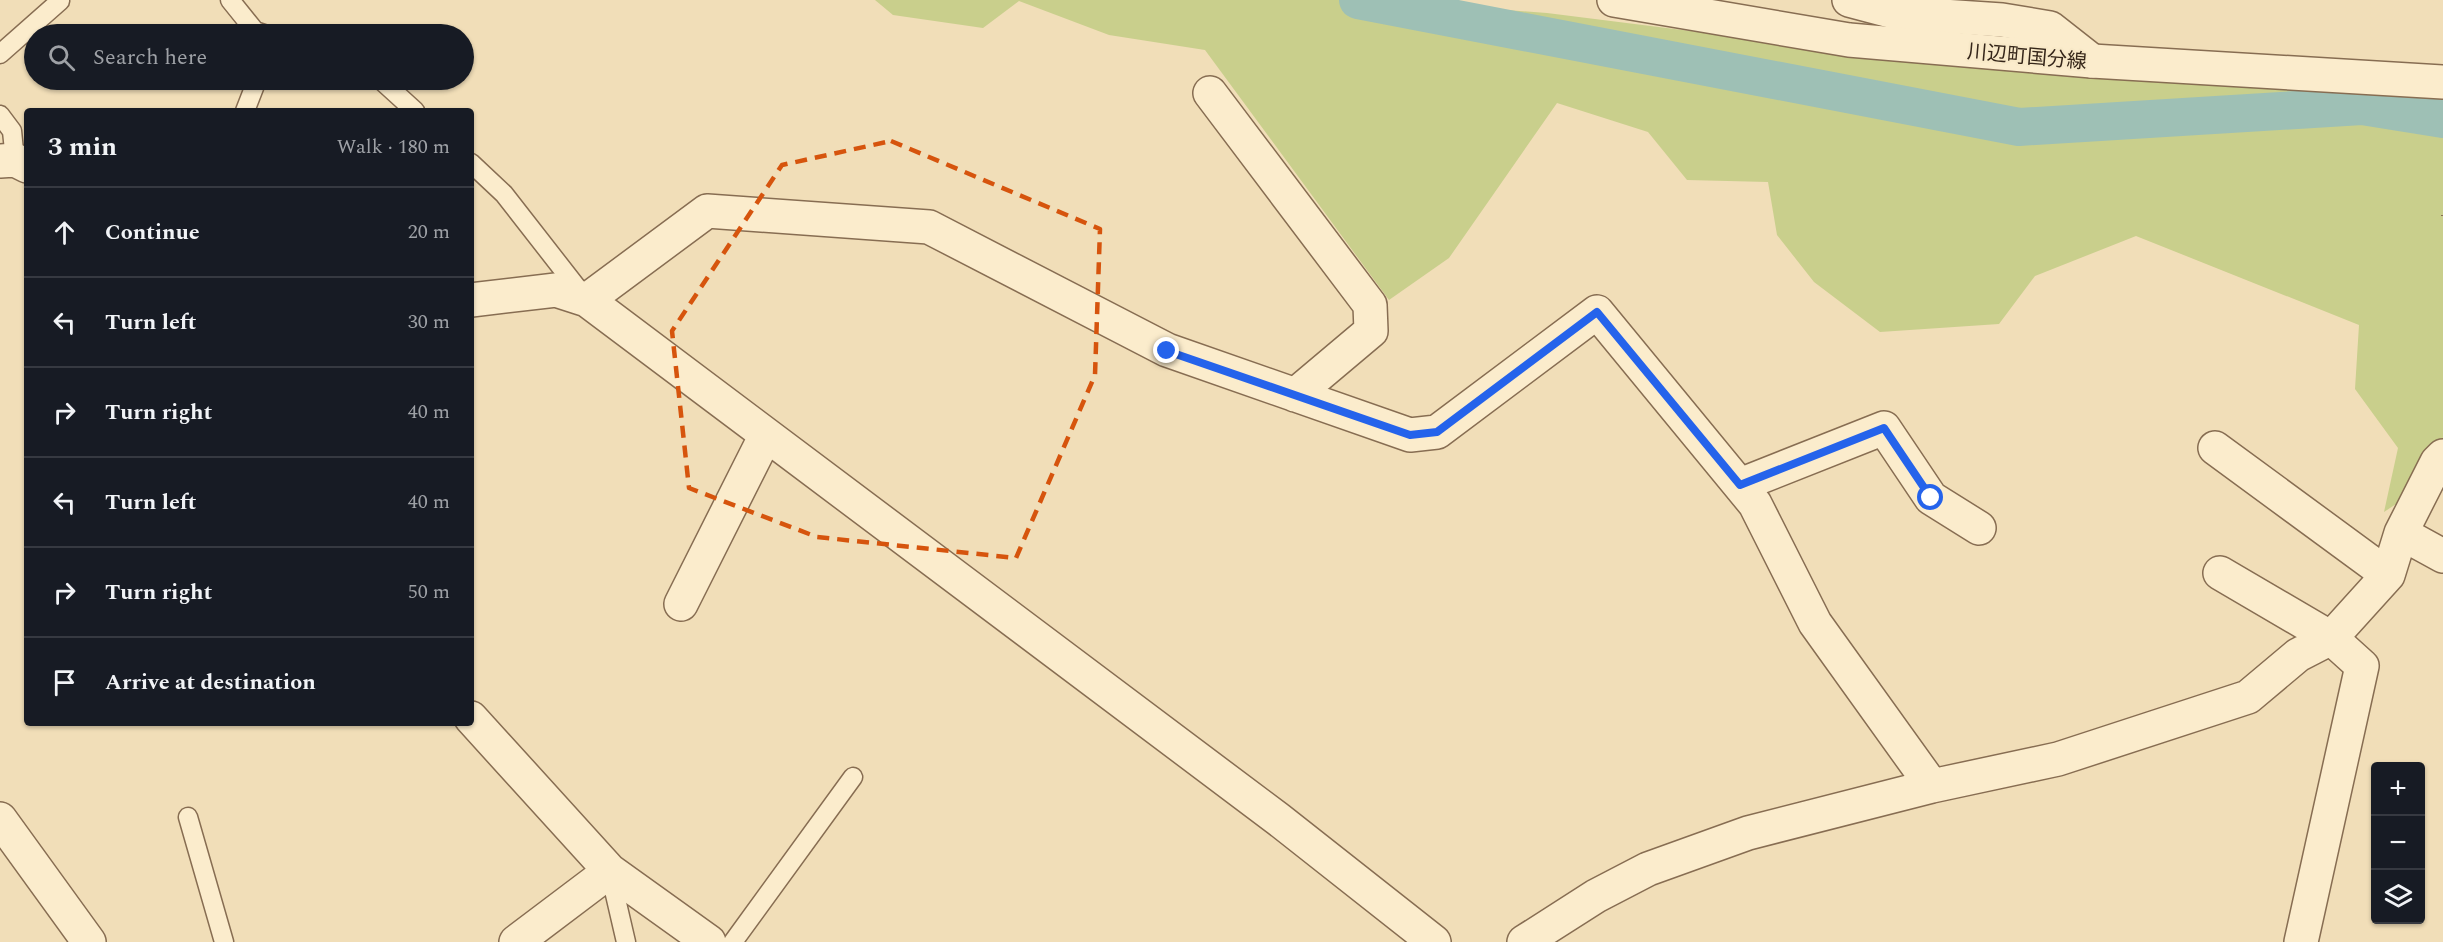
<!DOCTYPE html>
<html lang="en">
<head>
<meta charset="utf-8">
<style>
	body { margin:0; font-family:Spectral,"Noto Sans JP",serif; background:#20242c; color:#f1f3f6 }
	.controls { position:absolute; right:18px; bottom:18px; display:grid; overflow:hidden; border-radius:6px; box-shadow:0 2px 4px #0004 }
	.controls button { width:54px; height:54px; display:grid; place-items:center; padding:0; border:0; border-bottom:2px solid #363941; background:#171b24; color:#f1f3f6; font:30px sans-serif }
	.stop { position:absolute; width:18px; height:18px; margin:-14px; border:4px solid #2563eb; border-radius:50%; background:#fff }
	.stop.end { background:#2563eb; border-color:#fff; box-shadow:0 2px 6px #0008 }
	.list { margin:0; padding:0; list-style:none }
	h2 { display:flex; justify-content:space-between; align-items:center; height:78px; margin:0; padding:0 24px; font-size:26px }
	h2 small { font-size:20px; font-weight:400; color:#9ea1a6 }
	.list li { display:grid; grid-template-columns:39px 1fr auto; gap:18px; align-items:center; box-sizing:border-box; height:90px; padding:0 24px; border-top:2px solid #363941 }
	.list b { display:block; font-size:22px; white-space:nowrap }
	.list em { font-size:20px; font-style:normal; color:#9ea1a6 }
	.icon { flex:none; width:33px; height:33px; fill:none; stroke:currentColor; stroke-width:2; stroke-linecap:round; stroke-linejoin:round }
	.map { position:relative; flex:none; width:2443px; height:942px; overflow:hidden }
	.search { position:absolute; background:#171b24; box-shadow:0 2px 4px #0004; left:24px; top:24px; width:450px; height:66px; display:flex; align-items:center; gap:15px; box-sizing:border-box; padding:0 21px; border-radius:33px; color:#9ea1a6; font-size:22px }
	.panel { position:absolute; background:#171b24; box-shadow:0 2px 4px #0004; left:24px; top:108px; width:450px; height:618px; border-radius:6px }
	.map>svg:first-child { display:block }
</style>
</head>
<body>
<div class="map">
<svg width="2443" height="942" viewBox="0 0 2443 942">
	<rect width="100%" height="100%" fill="#f1deb8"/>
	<path fill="#c9cf8c" d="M875 0H1379L1547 13 1920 60 2255 69 2443 124V473L2384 512 2398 448 2355 389 2359 325 2136 236 2035 276 1999 324 1880 332 1814 282 1777 235 1768 182 1687 180 1648 132 1557 103 1449 258 1389 300 1205 50 1109 35 1019 1 983 28 893 15Z"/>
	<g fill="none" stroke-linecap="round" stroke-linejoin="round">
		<path stroke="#9ec0b5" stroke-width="38" d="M1358 0 2019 127 2362 106 2443 119"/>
		<defs>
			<path id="service" d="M230 0 255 31 264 34
				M0 54 60 1
				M381 80 415 111
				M245 111 257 80
				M0 115 12 131 15 160
				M471 163 504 194 582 294
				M188 817 224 942
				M610 873 626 942
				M733 942 853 777"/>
			<path id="minor" d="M1849 0 1898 13 2002 20 2050 28 2092 61
				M1210 93 1370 305 1371 331 1295 395
				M0 161 15 160 27 166
				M471 300 556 290 587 300 1278 819 1434 942
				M587 300 707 211 929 227 1167 350 1410 435 1437 432 1597 312 1755 504 1815 623 1932 786
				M2215 448 2388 575
				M1740 485 1884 428 1931 498 1979 528
				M2401 533 2443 556
				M2220 573 2331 638 2362 666 2301 942
				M681 604 766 435
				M471 718 610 871 709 942
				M0 819 89 942
				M516 942 610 871
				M1524 942 1596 896 1648 869 1748 833 1932 786 2058 759 2248 697 2298 655 2331 638 2388 575 2401 533 2437 462 2443 456"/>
			<path id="tertiary" d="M1614 0 1849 40 2092 61 2443 82"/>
		</defs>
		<use href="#service" stroke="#876d52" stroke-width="21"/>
		<use href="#minor" stroke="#876d52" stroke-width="36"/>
		<use href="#tertiary" stroke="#876d52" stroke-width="36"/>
		<path stroke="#876d52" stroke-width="4" stroke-dasharray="4.5 3" stroke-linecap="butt" d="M2443 215V216"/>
		<use href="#service" stroke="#fbeccc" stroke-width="18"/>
		<use href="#minor" stroke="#fbeccc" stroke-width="33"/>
		<use href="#tertiary" stroke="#fbeccc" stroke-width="33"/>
	</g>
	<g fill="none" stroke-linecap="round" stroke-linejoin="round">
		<path stroke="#2563eb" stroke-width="8" d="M1167 351 1410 435 1437 432 1597 312 1740 485 1884 428 1931 498"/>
	</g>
	<path fill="none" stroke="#d6540d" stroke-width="4.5" stroke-dasharray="12 8" stroke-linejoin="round" d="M891 141 1100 229 1095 375 1016 558 817 537 689 488 672 331 782 165Z"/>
	<g text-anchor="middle" stroke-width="4.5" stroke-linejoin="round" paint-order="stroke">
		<g font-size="20" fill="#352619" stroke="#f8e9c8">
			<text transform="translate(2027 56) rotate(5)" y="7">川辺町国分線</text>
		</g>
	</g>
</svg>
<div class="controls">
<button>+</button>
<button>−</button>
<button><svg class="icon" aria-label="layers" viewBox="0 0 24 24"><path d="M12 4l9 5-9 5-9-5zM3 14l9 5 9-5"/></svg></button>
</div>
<div class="stop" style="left:1931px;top:498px"></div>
<div class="stop end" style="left:1167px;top:351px"></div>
<div class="search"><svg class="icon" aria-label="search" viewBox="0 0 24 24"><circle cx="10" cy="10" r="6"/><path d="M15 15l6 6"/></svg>Search here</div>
<section class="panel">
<h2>3 min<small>Walk · 180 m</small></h2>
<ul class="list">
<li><svg class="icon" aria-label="ahead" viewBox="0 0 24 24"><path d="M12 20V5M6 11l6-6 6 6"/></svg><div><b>Continue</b></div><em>20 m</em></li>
<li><svg class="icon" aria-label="left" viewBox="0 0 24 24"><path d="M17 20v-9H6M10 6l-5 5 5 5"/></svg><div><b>Turn left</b></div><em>30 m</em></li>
<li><svg class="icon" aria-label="right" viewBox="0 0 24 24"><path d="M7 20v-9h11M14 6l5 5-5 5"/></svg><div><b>Turn right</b></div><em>40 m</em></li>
<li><svg class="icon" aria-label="left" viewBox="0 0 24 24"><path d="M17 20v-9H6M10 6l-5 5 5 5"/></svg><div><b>Turn left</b></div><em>40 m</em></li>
<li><svg class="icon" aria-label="right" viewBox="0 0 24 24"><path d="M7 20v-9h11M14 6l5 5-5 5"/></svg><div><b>Turn right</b></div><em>50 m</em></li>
<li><svg class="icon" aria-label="arrive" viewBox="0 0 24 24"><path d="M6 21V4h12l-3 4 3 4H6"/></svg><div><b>Arrive at destination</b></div></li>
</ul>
</section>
</div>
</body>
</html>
